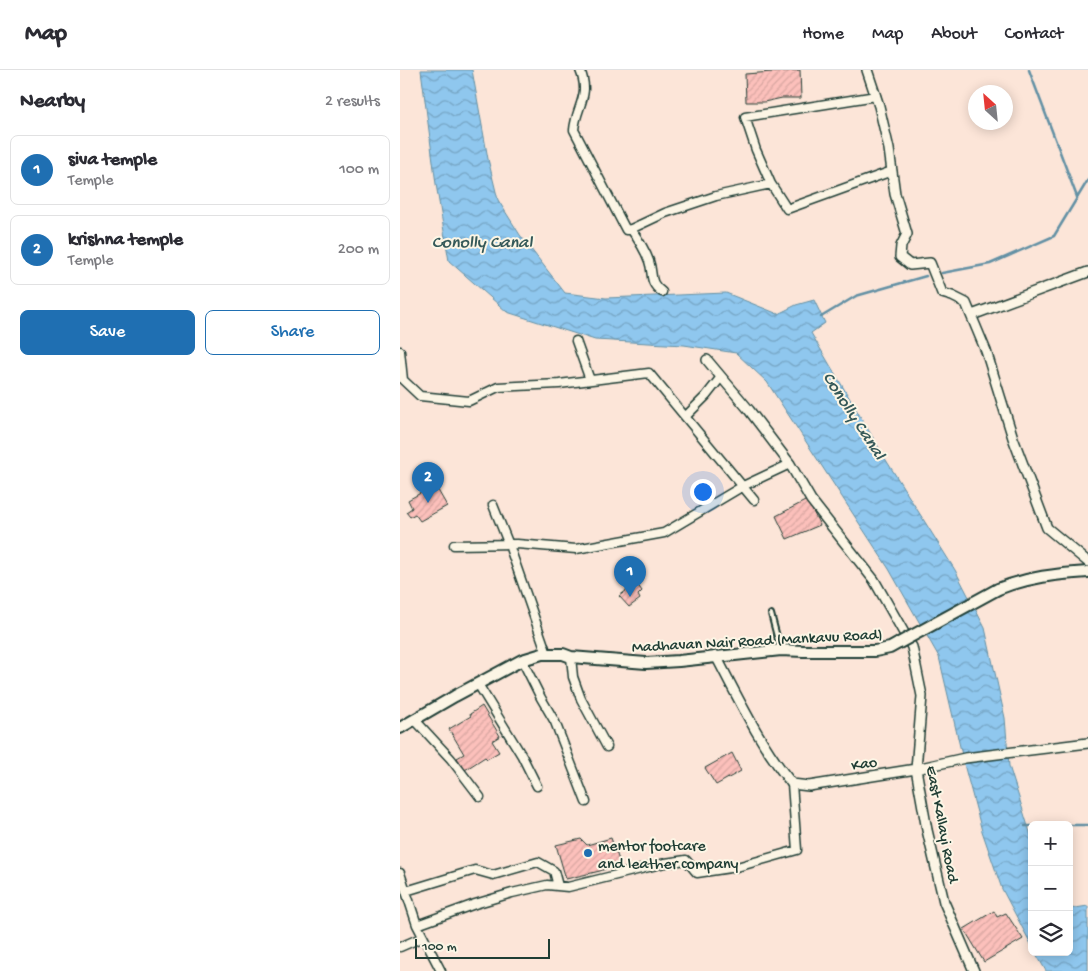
<!DOCTYPE html>
<html lang="en">
<head>
<meta charset="utf-8">
<style>
	body { margin:0; font-family:"Gochi Hand",sans-serif; background:#f2f2f3; color:#2b2b33 }
	.controls { position:absolute; right:15px; bottom:15px; display:grid; overflow:hidden; border-radius:8px; box-shadow:0 2px 12px #0003 }
	.controls button { width:45px; height:45px; display:grid; place-items:center; padding:0; border:0; border-bottom:1px solid #e1e1e2; background:#fff; color:#2b2b33; font:25px sans-serif }
	.compass { position:absolute; left:568px; top:15px; width:45px; height:45px; border-radius:50%; background:#fff; box-shadow:0 2px 12px #0003; rotate:333deg }
	.scale { position:absolute; left:15px; bottom:12px; width:135px; box-sizing:border-box; padding-left:5px; border:2px solid #1f3d34; border-top:0; font-size:14px; line-height:18px; white-space:nowrap; color:#1f3d34; -webkit-text-stroke:4px #fcf5e5; paint-order:stroke }
	.you { position:absolute; left:302px; top:421px; width:18px; height:18px; margin:-12px; border:4px solid #fff; border-radius:50%; background:#1a73e8; box-shadow:0 0 0 8px #1a73e833 }
	.badge { display:grid; place-items:center; width:32px; height:32px; border-radius:50%; background:#1f6fb2; color:#fff; font-size:16px; font-weight:700 }
	.pin { position:absolute; translate:-50% -41px; filter:drop-shadow(0 1px 2px #0008) }
	.pin::after { content:''; position:absolute; top:26px; width:18px; height:15px; background:inherit; clip-path:polygon(0 0,100% 0,50% 100%) }
	.list { margin:0; padding:0; list-style:none }
	h2 { display:flex; justify-content:space-between; align-items:center; height:65px; margin:0; padding:0 20px; font-size:21px }
	h2 small { font-size:16px; font-weight:400; color:#7c7c81 }
	.list li { display:grid; grid-template-columns:32px 1fr auto; gap:15px; align-items:center; box-sizing:border-box; height:70px; margin:0 10px 10px; padding:0 10px; border:1px solid #e1e1e2; border-radius:8px }
	.list b { display:block; font-size:19px; white-space:nowrap }
	.list p { margin:0; font-size:16px; white-space:nowrap; color:#7c7c81 }
	.list em { font-size:16px; font-style:normal; color:#7c7c81 }
	.actions { display:flex; gap:10px; padding:15px 20px }
	.actions a { flex:1; padding:11px 0; border:1px solid #1f6fb2; border-radius:8px; text-align:center; font-size:18px; color:#1f6fb2 }
	.actions .main { background:#1f6fb2; color:#fff }
	.icon { flex:none; width:28px; height:28px; fill:none; stroke:currentColor; stroke-width:2; stroke-linecap:round; stroke-linejoin:round }
	.map { position:relative; flex:none; width:688px; height:901px; overflow:hidden }
	header { display:flex; align-items:center; gap:30px; box-sizing:border-box; height:70px; padding:0 25px; background:#fff; border-bottom:1px solid #e1e1e2 }
	header strong { font-size:24px }
	nav { display:flex; gap:28px; margin-inline-start:auto; font-size:18px }
	main { display:flex }
	aside { flex:1; background:#fff }
	.map>svg:first-child { display:block }
</style>
</head>
<body>
<header>
<strong>Map</strong>
<nav><a>Home</a><a>Map</a><a>About</a><a>Contact</a></nav>
</header>
<main>
<aside>
<h2>Nearby<small>2 results</small></h2>
<ul class="list">
<li><span class="badge">1</span><div><b>siva temple</b><p>Temple</p></div><em>100 m</em></li>
<li><span class="badge">2</span><div><b>krishna temple</b><p>Temple</p></div><em>200 m</em></li>
</ul>
<div class="actions"><a class="main">Save</a><a>Share</a></div>
</aside>
<div class="map">
<svg width="688" height="901" viewBox="0 0 688 901">
	<defs>
		<pattern id="water-waves" width="16" height="10" patternUnits="userSpaceOnUse" patternTransform="scale(1.25)"><rect width="16" height="10" fill="#8fc7ee"/><path d="M0 5q4-4 8 0t8 0" fill="none" stroke="#74a3c2"/></pattern>
		<pattern id="building-hatch" width="6" height="6" patternUnits="userSpaceOnUse" patternTransform="scale(1.25)"><rect width="6" height="6" fill="#fcc0bb"/><path d="M-1 1l2-2M0 6l6-6M5 7l2-2" fill="none" stroke="#d8a6a1"/></pattern>
	</defs>
	<rect width="100%" height="100%" fill="#fce5d8"/>
	<filter id="ink" filterUnits="userSpaceOnUse"><feTurbulence type="fractalNoise" baseFrequency=".02" numOctaves="2"/><feDisplacementMap in="SourceGraphic" scale="10" xChannelSelector="R" yChannelSelector="G"/><feConvolveMatrix kernelMatrix="1 2 1 2 8 2 1 2 1" color-interpolation-filters="sRGB"/></filter>
	<g filter="url(#ink)">
		<path fill="url(#water-waves)" stroke="#6290a4" d="M21 0H72L88 89 98 130 120 165 165 223 206 228 326 223 378 244 396 235 414 230 425 253 411 263 486 390 555 500 585 558 605 648 609 696 632 769V876L602 819 582 761 565 698 539 587 489 499 367 312 336 283 284 275 195 270 107 242 49 191 36 114Z
			M688 836V901H646L635 882H669V839Z"/>
		<g fill="none" stroke-linecap="round" stroke-linejoin="round">
			<path stroke="#6290a4" stroke-width="2.5" d="M629 0 677 127
				M542 203 590 194 654 166 688 110
				M421 247 456 226 526 206
				M669 755H688
				M625 756H632"/>
		</g>
		<path fill="url(#building-hatch)" stroke="#1f3d34" d="M400 0 401 28H382L364 32H346L345 4Z
			M35 415 47 436 20 451 15 444 10 447 6 442 12 438 8 430Z
			M407 430 420 455 387 469 376 446Z
			M237 514 242 521 238 525 240 529 229 537 219 526 230 518 233 519Z
			M82 636 100 666 92 671 99 682 87 689 85 687 65 700 57 688 64 684 49 659 71 646 70 644Z
			M332 683 341 701 316 715 305 698Z
			M211 768 220 793 200 801 166 809 156 775 181 769 187 775Z
			M594 841 597 847 606 843 623 869 584 892 564 859Z"/>
		<g fill="none" stroke-linecap="round" stroke-linejoin="round">
			<defs>
				<path id="service" d="M371 544 380 578"/>
				<path id="minor" d="M180 0C191 26 176 36 174 60L226 160 231 159 265 143 316 126 371 114 356 80 345 47 476 26
					M371 114 387 139 492 101
					M231 159C238 169 245 180 249 191 254 205 248 212 262 222
					M176 271 190 310
					M0 281 3 310 20 326 69 331 98 317 159 314 249 303 354 430
					M286 346 306 326 321 307
					M93 435 109 475 147 584
					M54 475 117 474 176 479 264 463 343 416 390 394
					M171 587 173 607 181 629 207 677
					M122 590 141 628 155 652 186 732
					M78 614 122 686 137 716
					M15 650 51 689 80 727
					M0 803 17 855 41 901
					M6 821 75 800 93 805 138 792 154 801 158 816
					M17 855 75 834 112 823 147 815 168 817 265 793 286 790 297 803 337 797 397 780 392 714
					M0 877 23 867"/>
				<path id="tertiary" d="M467 0 479 36 489 79 495 124 507 164 501 176 500 187 510 195 530 193 542 223 552 226 566 233 586 281 613 368 647 458 688 492
					M572 245 688 202
					M307 290 349 340 390 394 411 430 474 510 512 577 522 626 516 699 527 760 544 832 574 901
					M316 586C339 630 361 676 392 714L409 716 516 699 565 688 688 673"/>
				<path id="secondary" d="M598 519C628 507 657 504 688 502
					M0 658 55 626 122 590 142 584H163L171 587 246 593 279 591 381 580 403 581H475L490 578 499 573"/>
			</defs>
			<use href="#service" stroke="#1f3d34" stroke-width="8"/>
			<use href="#minor" stroke="#1f3d34" stroke-width="11"/>
			<use href="#tertiary" stroke="#1f3d34" stroke-width="12"/>
			<use href="#secondary" stroke="#1f3d34" stroke-width="14"/>
			<use href="#service" stroke="#fcf5e5" stroke-width="4"/>
			<use href="#minor" stroke="#fcf5e5" stroke-width="8"/>
			<use href="#tertiary" stroke="#fcf5e5" stroke-width="9"/>
			<use href="#secondary" stroke="#fcf5e5" stroke-width="10"/>
			<defs>
				<path id="secondary-bridge" d="M499 573 598 519"/>
			</defs>
			<use href="#secondary-bridge" stroke="#1f3d34" stroke-width="14" stroke-linecap="butt"/>
			<use href="#secondary-bridge" stroke="#fcf5e5" stroke-width="10"/>
		</g>
	</g>
	<circle fill="#1f6fb2" stroke="#fcf5e5" stroke-width="2" cx="188" cy="783" r="5"/>
	<g text-anchor="middle" stroke-width="4" stroke-linejoin="round" paint-order="stroke">
		<g font-size="16" fill="#1f3d34" stroke="#fcf5e5">
			<text transform="translate(357 569) rotate(-3)" y="6">Madhavan Nair Road (Mankavu Road)</text>
			<text transform="translate(464 692) rotate(-9)" y="6">Kao</text>
			<text transform="translate(544 754) rotate(79)" y="6">East Kallayi Road</text>
		</g>
		<g font-size="16" fill="#1f3d34" stroke="#fcf5e5" text-anchor="start">
			<text x="198" y="780">mentor footcare<tspan x="198" dy="18">and leather company</tspan></text>
		</g>
		<g font-size="18" font-style="italic" fill="#355959" stroke="#fcf5e5">
			<text x="82" y="177">Conolly Canal</text>
			<text transform="translate(455 345) rotate(57)" y="6">Conolly Canal</text>
		</g>
	</g>
</svg>
<div class="controls">
<button>+</button>
<button>−</button>
<button><svg class="icon" aria-label="layers" viewBox="0 0 24 24"><path d="M12 4l9 5-9 5-9-5zM3 14l9 5 9-5"/></svg></button>
</div>
<svg class="compass" viewBox="-18 -18 36 36"><path d="M0-13l5 13h-10z" fill="#e53935"/><path d="M0 13l5-13h-10z" fill="#7c7c81"/></svg>
<div class="scale">100 m</div>
<div class="you"></div>
<div class="pin badge" style="left:230px;top:527px">1</div>
<div class="pin badge" style="left:28px;top:433px">2</div>
</div>
</main>
</body>
</html>
